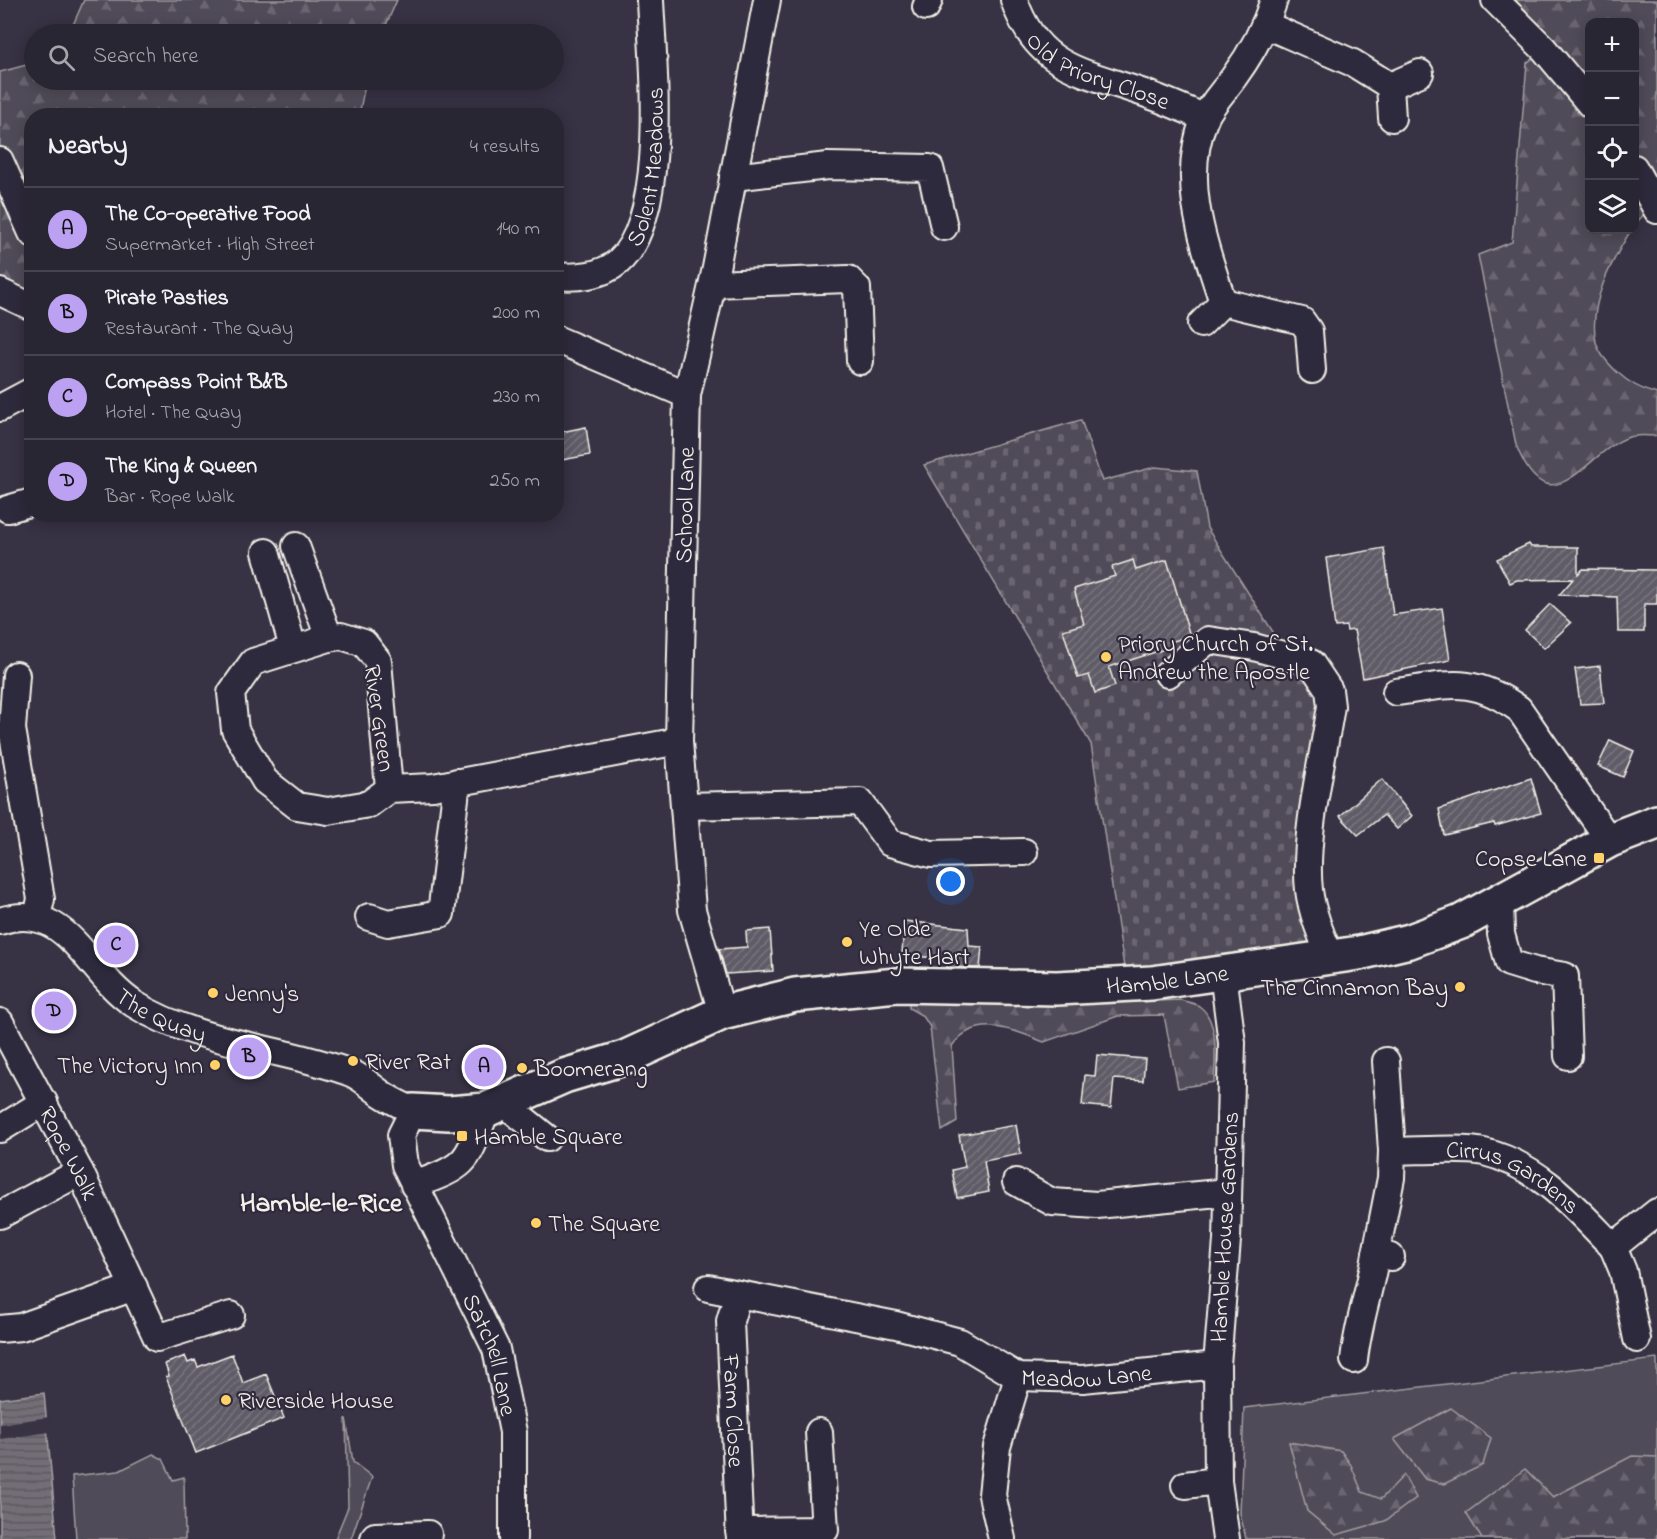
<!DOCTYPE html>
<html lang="en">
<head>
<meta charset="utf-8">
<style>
	body { margin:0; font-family:"Indie Flower",sans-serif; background:#35323f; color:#f1f3f6 }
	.controls { position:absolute; right:18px; top:18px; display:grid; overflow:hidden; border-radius:12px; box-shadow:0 3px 15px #0003 }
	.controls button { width:54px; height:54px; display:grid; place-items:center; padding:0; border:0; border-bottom:2px solid #45434e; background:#292633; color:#f1f3f6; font:30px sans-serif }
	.you { position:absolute; left:951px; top:882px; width:21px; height:21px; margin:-15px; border:4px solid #fff; border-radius:50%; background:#1a73e8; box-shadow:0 0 0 9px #1a73e833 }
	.badge { display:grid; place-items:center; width:39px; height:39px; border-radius:50%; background:#bca0f2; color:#111; font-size:20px; font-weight:700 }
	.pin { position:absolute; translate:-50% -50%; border:3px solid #fff; box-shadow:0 2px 6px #0006 }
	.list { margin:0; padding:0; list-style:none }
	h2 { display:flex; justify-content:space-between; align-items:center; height:78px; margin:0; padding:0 24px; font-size:26px }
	h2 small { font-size:20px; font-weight:400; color:#a5a5ac }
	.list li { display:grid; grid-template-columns:39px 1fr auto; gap:18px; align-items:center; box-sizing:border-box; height:84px; padding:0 24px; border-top:2px solid #45434e }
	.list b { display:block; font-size:22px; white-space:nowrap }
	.list p { margin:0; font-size:20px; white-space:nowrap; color:#a5a5ac }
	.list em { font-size:20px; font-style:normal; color:#a5a5ac }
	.icon { flex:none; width:33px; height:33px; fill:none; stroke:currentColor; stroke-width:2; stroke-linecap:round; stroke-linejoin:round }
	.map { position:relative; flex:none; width:1657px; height:1539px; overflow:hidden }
	.search { position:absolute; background:#292633; box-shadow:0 3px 15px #0003; left:24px; top:24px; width:540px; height:66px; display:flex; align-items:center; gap:15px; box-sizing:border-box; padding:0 21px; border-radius:33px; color:#a5a5ac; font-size:22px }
	.panel { position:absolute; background:#292633; box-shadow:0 3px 15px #0003; left:24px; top:108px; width:540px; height:414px; border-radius:24px }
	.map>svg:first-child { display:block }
</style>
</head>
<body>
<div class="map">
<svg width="1657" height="1539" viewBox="0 0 1657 1539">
	<defs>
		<pattern id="forest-firs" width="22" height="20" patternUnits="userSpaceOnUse" patternTransform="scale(1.5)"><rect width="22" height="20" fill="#504b59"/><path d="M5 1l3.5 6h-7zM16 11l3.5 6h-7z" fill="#6a6571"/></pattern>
		<pattern id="cemetery-stones" width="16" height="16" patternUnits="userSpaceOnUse" patternTransform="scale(1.5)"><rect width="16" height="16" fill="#504b59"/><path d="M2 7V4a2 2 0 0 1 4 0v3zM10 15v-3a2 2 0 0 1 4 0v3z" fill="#6a6571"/></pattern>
		<pattern id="water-rules" width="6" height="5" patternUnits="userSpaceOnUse" patternTransform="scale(1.5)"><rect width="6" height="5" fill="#726e77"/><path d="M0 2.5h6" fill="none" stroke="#5b595c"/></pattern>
		<pattern id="building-hatch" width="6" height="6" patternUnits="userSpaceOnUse" patternTransform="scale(1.5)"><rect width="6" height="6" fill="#5f5c67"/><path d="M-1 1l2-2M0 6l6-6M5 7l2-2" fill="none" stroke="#77747d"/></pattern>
	</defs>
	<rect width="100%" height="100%" fill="#373244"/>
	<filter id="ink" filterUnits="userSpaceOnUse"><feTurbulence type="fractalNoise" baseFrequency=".0167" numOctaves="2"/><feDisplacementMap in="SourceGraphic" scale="12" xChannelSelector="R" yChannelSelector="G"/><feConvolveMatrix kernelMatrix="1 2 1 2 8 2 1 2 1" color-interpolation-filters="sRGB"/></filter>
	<g filter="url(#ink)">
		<path fill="#504b59" stroke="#a29ea0" stroke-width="1.5" d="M1657 1359V1539H1246L1240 1513 1244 1408Z
			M346 1418 353 1462 372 1477 351 1539H335L348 1507Z
			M153 1454 163 1459 173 1480 184 1477 185 1539H76L72 1476 119 1471Z"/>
		<path fill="url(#forest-firs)" stroke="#a29ea0" stroke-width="1.5" d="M84 0H397L382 34H69Z
			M1495 0H1657V210L1654 204 1635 224 1634 22H1590V230H1631C1612 261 1588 303 1596 342 1599 354 1609 364 1617 372 1629 383 1641 390 1657 394V436C1648 436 1638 434 1629 437 1586 451 1550 532 1516 445L1478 255 1512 242 1527 63 1544 49Z
			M34 63V80H366L359 115 32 116 31 290 9 285 0 280V72Z
			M909 994 1051 1005 1181 1000C1186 1002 1194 1003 1199 1006 1220 1020 1215 1061 1214 1082L1178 1088 1164 1015 1118 1016 1044 1042C1013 1030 976 1013 952 1046L957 1122 942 1131 930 1027 923 1016 909 1008Z
			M1451 1408 1491 1438 1483 1465 1444 1484 1425 1479 1394 1439Z
			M1289 1442 1341 1451 1351 1465 1362 1492 1381 1499 1404 1475 1416 1498 1385 1521 1336 1535 1307 1511Z
			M1632 1456 1657 1457V1539H1482L1466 1513 1525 1469 1553 1497Z"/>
		<path fill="url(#cemetery-stones)" stroke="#a29ea0" stroke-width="1.5" d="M1081 420 1102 481 1155 467 1197 471 1207 528 1287 654 1322 666 1314 956 1126 981 1091 744 924 465Z"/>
		<path fill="url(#water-rules)" stroke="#a6a2a4" stroke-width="1.5" d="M44 1393 57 1539H0V1399Z"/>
		<path fill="#373244" d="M49 1417 50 1432 0 1439V1424Z"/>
		<path fill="url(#building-hatch)" stroke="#f4f1e8" stroke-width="1.5" d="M586 427 590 455 556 461V433Z
			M1529 544 1531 547H1578V574L1583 569 1657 570V604H1644V632H1618L1617 597 1559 595 1573 579 1517 580 1510 583 1497 559Z
			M1384 548 1393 615 1442 608 1450 660 1363 678 1354 630 1347 631 1346 626 1335 627 1326 558Z
			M1133 560 1136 570 1167 560 1190 636 1170 642 1171 647 1109 667 1115 686 1095 693 1089 675 1078 678 1063 630 1084 624 1074 589 1115 576 1112 567Z
			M1550 604 1571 623 1544 648 1525 630Z
			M1600 666 1604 703 1580 704 1575 669Z
			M1610 740 1634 751 1623 777 1598 766Z
			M1531 778 1541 813 1495 826 1494 823 1444 835 1439 809Z
			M1382 779 1412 816 1397 829 1384 815 1358 835 1340 816Z
			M904 921 968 928 969 946 982 947 980 968 947 967V959L902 955Z
			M770 929 773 971 726 974 719 949 747 947 746 931Z
			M1097 1055 1145 1059 1143 1081 1114 1079 1111 1108 1082 1105 1085 1075 1095 1076Z
			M1016 1125 1021 1154 984 1161 989 1192 957 1198 952 1170 965 1167 959 1135Z
			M232 1354 243 1383 266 1374 284 1418 196 1453 166 1377 169 1376 165 1364 185 1356 188 1363 195 1360 198 1367Z"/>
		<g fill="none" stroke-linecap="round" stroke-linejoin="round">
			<defs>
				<g id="minor">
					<path id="s1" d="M1014 0C1037 68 1081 71 1141 92 1162 99 1184 109 1205 118"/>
					<path d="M1274 0C1265 28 1251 54 1234 77 1225 90 1211 104 1205 118 1179 179 1204 244 1223 302L1302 321 1309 331 1312 370"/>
					<path d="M1495 0 1544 49 1590 104"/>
					<path d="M926 7 929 0"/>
					<path d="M1266 25 1353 63 1390 86 1392 118"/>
					<path d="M1390 86 1420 73"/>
					<path d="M0 161 32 233"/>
					<path d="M1634 168 1657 210"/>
					<path d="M733 177 828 166 930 168 944 227"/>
					<path id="s2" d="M556 276C576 278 602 276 618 262 669 217 653 64 650 0"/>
					<path d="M713 284 848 279 857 288 860 361"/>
					<path d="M0 292 32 307"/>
					<path d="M1201 324 1223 302"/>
					<path d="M556 339 687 395"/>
					<path d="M0 408 32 391"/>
					<path d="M8 509 32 502"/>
					<path d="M296 546 329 638"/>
					<path d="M266 552 293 648"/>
					<path d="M1168 674 1208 640 1254 647 1311 663 1329 690 1331 706C1323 758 1303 839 1309 890 1312 913 1321 935 1330 956"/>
					<path d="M16 675 12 729 41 899 37 917"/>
					<path d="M1396 692C1449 685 1472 675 1519 709L1609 840"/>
					<path d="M389 789 378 661 364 643 341 636 329 638 253 662 231 693 235 730 265 781 297 806 328 811 369 804 389 789 433 787 679 741"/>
					<path d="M684 806 860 802 890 843 931 854 1024 852"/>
					<path d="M1500 901 1501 934 1509 963 1535 971 1565 976 1568 1056"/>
					<path d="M369 917 388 923 441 914 457 782"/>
					<path id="s3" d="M0 921C68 899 85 972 134 1004 197 1044 282 1047 351 1073 365 1079 373 1089 385 1096 394 1102 404 1106 413 1111L401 1135 405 1165 496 1349 513 1432V1539"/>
					<path d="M1223 973 1232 1043 1227 1240 1217 1365 1218 1481 1226 1539"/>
					<path id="s4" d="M722 1013 692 910 679 741 687 395 716 268 767 0"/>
					<path id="s5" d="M0 1022 80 1172 157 1338 231 1315"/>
					<path d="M1386 1061 1392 1151"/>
					<path d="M505 1104 547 1138"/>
					<path d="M0 1129 44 1102"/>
					<path d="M1016 1182 1052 1202 1097 1205 1228 1192"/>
					<path d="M414 1185C469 1165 466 1164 486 1110"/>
					<path d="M0 1215 80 1172"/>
					<path d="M1613 1247 1623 1271 1637 1339"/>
					<path id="s6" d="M1391 1257 1376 1254 1391 1178 1392 1151C1416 1151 1463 1147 1484 1152 1539 1165 1576 1209 1613 1247L1657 1212"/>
					<path id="s7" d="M708 1288 896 1325 960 1342 1018 1377 1083 1379 1217 1365"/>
					<path id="s8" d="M738 1294 730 1321 740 1539"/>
					<path d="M0 1329 21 1327 134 1287"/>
					<path d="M1354 1360C1358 1323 1370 1290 1376 1254"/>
					<path d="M1185 1485 1218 1481"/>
					<path d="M739 1531 825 1530 819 1432"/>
					<path d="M374 1539 375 1536 428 1534"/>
					<path d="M1002 1539 992 1495 997 1447 1018 1377"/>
				</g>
				<g id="major">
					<path id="s9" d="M413 1111 449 1113 486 1110 564 1076 624 1058 722 1013 795 995 897 985 1057 988 1152 983 1359 953 1410 941 1461 922 1610 840 1657 822"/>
				</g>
			</defs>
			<use href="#minor" stroke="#f4f1e8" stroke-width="30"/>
			<use href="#major" stroke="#f4f1e8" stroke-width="38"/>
			<use href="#minor" stroke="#2f2a3d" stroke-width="26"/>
			<use href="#major" stroke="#2f2a3d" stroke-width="33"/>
		</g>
	</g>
	<g fill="#ffd166" stroke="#2f2a3d" stroke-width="2">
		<circle cx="1106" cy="657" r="6"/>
		<rect x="1593" y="852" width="12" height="12" rx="3"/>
		<circle cx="847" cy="942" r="6"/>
		<circle cx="1460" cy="987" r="6"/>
		<circle cx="213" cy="993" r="6"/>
		<circle cx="353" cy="1061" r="6"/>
		<circle cx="215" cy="1065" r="6"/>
		<circle cx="522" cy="1068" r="6"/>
		<rect x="456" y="1130" width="12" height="12" rx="3"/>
		<circle cx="536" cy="1223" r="6"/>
		<circle cx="226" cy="1400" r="6"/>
	</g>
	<g text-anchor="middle" stroke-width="4.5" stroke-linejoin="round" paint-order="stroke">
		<g font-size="24" fill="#f4f1e8" stroke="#2f2a3d">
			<text dy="8" stroke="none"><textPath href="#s1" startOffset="117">Old Priory Close</textPath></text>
			<text dy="8" stroke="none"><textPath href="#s2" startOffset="168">Solent Meadows</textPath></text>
			<text dy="8" stroke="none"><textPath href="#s4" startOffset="513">School Lane</textPath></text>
			<text transform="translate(380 718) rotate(82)" y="8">River Green</text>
			<text dy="8" stroke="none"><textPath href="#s9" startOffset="777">Hamble Lane</textPath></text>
			<text dy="8" stroke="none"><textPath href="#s3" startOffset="198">The Quay</textPath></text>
			<text dy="8" stroke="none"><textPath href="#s5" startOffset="148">Rope Walk</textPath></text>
			<text dy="8" stroke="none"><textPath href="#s6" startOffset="248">Cirrus Gardens</textPath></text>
			<text transform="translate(1224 1227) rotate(-87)" y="8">Hamble House Gardens</text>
			<text dy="8" stroke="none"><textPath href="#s3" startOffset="736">Satchell Lane</textPath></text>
			<text dy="8" stroke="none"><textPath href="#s7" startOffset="394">Meadow Lane</textPath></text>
			<text dy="8" stroke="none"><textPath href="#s8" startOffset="118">Farm Close</textPath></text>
		</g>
		<g font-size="24" fill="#f4f1e8" stroke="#2f2a3d" text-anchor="start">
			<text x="1118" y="651">Priory Church of St.<tspan x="1118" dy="28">Andrew the Apostle</tspan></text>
			<text x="1587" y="866" text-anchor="end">Copse Lane</text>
			<text x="859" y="936">Ye Olde<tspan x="859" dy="28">Whyte Hart</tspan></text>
			<text x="1448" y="995" text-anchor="end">The Cinnamon Bay</text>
			<text x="225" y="1001">Jenny's</text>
			<text x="365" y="1069">River Rat</text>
			<text x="203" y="1073" text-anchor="end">The Victory Inn</text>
			<text x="534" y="1076">Boomerang</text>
			<text x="474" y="1144">Hamble Square</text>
			<text x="548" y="1231">The Square</text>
			<text x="238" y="1408">Riverside House</text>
		</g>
		<g font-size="27" font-weight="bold" fill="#f4f1e8" stroke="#2f2a3d">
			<text x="321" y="1211">Hamble-le-Rice</text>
		</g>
	</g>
</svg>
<div class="controls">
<button>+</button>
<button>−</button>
<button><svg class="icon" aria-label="locate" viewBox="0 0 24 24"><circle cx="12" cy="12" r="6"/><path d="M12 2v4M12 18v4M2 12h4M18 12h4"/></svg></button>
<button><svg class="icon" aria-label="layers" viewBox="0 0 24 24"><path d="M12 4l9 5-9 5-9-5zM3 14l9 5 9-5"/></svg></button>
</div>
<div class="you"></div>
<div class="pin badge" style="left:484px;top:1067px">A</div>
<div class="pin badge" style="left:249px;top:1057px">B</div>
<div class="pin badge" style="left:116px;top:945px">C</div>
<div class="pin badge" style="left:54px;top:1011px">D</div>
<div class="search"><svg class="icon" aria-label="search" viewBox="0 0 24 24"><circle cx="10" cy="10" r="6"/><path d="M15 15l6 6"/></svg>Search here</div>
<section class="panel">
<h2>Nearby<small>4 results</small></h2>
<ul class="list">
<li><span class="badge">A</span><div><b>The Co-operative Food</b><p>Supermarket · High Street</p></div><em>140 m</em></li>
<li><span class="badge">B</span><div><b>Pirate Pasties</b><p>Restaurant · The Quay</p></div><em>200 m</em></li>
<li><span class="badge">C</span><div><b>Compass Point B&amp;B</b><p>Hotel · The Quay</p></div><em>230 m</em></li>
<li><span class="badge">D</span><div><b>The King &amp; Queen</b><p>Bar · Rope Walk</p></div><em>250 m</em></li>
</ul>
</section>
</div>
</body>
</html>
